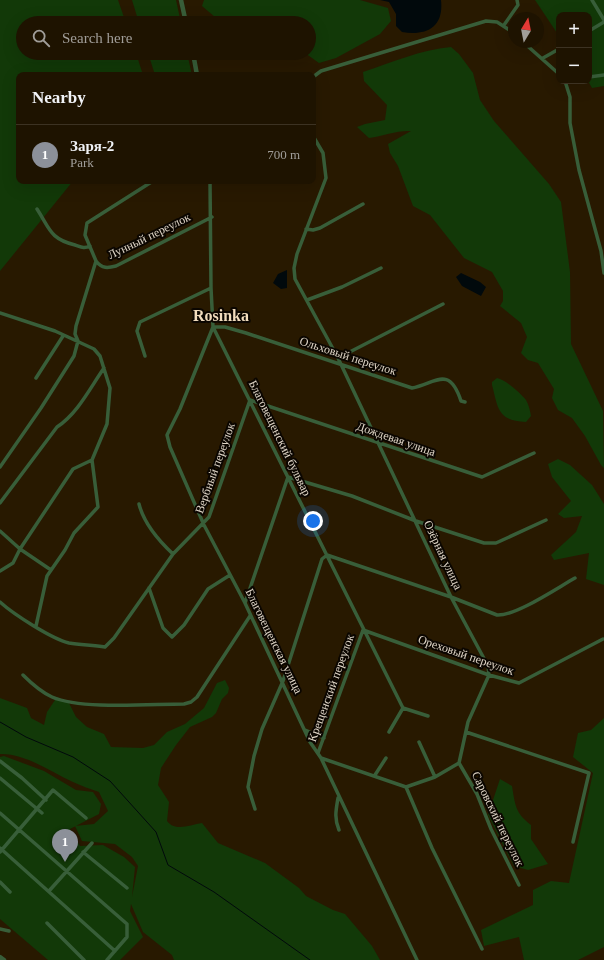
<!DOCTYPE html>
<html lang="en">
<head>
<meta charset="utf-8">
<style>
	body { margin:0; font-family:"Times New Roman",serif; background:#261c0a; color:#f1f3f6 }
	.controls { position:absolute; right:12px; top:12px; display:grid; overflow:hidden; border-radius:8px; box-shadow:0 4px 16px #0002 }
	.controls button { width:36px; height:36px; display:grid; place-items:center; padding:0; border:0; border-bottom:1px solid #3c3222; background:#1e1300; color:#f1f3f6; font:20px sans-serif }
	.compass { position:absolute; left:508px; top:12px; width:36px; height:36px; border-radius:50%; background:#1e1300; box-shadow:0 4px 16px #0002; rotate:10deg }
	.you { position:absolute; left:313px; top:521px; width:14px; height:14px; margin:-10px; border:3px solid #fff; border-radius:50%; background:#1a73e8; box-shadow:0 0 0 6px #1a73e833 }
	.badge { display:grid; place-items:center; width:26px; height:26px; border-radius:50%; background:#8c9099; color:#fff; font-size:13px; font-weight:700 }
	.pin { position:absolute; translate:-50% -33px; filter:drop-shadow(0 1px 2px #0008) }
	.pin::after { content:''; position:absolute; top:21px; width:14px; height:12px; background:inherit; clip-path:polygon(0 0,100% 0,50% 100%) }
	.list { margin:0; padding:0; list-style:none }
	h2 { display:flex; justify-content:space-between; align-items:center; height:52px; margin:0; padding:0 16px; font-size:17px }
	h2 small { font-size:13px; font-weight:400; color:#a19e99 }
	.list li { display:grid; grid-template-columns:26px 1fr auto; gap:12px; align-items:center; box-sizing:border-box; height:60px; padding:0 16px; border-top:1px solid #3c3222 }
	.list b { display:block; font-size:15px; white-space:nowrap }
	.list p { margin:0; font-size:13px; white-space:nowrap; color:#a19e99 }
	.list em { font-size:13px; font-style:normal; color:#a19e99 }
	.icon { flex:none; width:22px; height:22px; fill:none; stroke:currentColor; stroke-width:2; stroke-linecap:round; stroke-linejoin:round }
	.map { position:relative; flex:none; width:604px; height:960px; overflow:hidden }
	.search { position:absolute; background:#1e1300; box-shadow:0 4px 16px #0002; left:16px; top:16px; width:300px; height:44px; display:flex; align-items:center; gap:10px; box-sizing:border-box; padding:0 14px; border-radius:22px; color:#a19e99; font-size:15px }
	.panel { position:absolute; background:#1e1300; box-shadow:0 4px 16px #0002; left:16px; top:72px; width:300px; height:112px; border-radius:8px }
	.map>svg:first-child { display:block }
</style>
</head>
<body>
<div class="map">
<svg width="604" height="960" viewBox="0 0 604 960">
	<rect width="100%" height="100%" fill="#281900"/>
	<path fill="#123908" d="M0 0H118L126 23H23V53H136L143 75H19V181H73L0 271Z
		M132 0H176L181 23H139Z
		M204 0H360L388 8 391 21 380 34 336 58 319 63 305 53H309V23H222L202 6Z
		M535 0H604V86L592 88 588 81H589V15H559V36Z
		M451 47 459 54 473 73 480 100 494 121 549 184 561 202 570 272 571 344 603 411 604 468 601 465 585 436 572 418 558 410 552 398 554 389 538 363 528 360 521 353 527 337 521 323 500 306 503 301V291L492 272 464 258 430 215 413 206 398 166 390 153 388 144 411 131C398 130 383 136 369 138L357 127 365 124 385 120 387 105 364 81 363 72C393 62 420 50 451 47Z
		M148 53H187L192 75H155Z
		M497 378C506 380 520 393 526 400 529 405 530 411 531 416L526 422C497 421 498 407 492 385V382Z
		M558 459 570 465 592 485 604 504V585L586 579 589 553 554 560 551 555 576 532 582 516 564 518 558 514 571 501 552 477 548 464Z
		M225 680 229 688 228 693 222 699 216 713 212 717 190 727 176 745 161 768 158 785 169 802 167 821C175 832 190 825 202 823L218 843 265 863 299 888 306 896 333 910 345 914 372 946 380 960H174L172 955 143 932 131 904 130 911 143 937 120 960H48L0 919V757L4 756 44 771 76 790 93 792 101 804 99 814 70 829 80 846 103 845 124 857 135 867 132 897 138 866 132 857 115 844 82 841 75 826 94 824 108 811 99 792C91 789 81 786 73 782 51 772 25 753 0 754V698L27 708 31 718 44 725 47 712 57 697 69 703 76 717 87 727 104 734 111 747 143 748 154 745 167 732 185 724 204 708 217 683Z
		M604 718V947L578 960H524L519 937 484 946 481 930 533 905V890L551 881 569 883 593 773 573 757 578 733 591 730Z
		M500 779 512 786C515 804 515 813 531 825V839L548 864 528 870 514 866 488 815Z"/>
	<path fill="#01090c" d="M380 0H441C444 27 427 36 402 32L396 26V14L389 2Z
		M287 270V288L281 289 273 283 278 274Z
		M461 273 480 282 486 287 481 296 462 286 456 277Z"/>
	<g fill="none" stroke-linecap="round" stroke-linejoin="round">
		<path stroke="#01090c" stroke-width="1" d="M0 722 26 737 73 757 110 781 156 832 168 865 214 892 310 960"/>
		<path stroke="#385e39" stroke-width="3.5" d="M592 0 604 20
			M504 25 518 5 517 0
			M589 31 604 22
			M523 42 559 74
			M543 58 559 49
			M313 77 321 71 486 21 497 22 514 33
			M589 77 604 75
			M565 81 570 97V123L579 170 601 251 604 273
			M313 136 323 153 326 178 297 254 294 268 295 279 338 358 451 597 488 666 489 675 468 722 459 763
			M210 181 211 288 213 327 403 708
			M37 209C50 229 50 239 75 245 81 247 84 249 90 246
			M306 229 313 230 320 228 363 204
			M96 261C102 269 108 268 116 266L212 217
			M307 300 342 287 381 268
			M0 313 55 331 94 349 100 356 110 388 107 424 92 460 98 507 74 533 65 550 47 576 36 626
			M213 327 180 409 167 435 170 447 204 525 245 603 310 742 321 758 417 960
			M213 327H225L246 333 412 388C436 383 449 365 461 401L465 402
			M145 356 137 331 140 322 211 288
			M338 358 443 304
			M36 378 63 336
			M0 467 41 408 74 356 78 341 75 334 76 326 96 261 85 235 87 223 153 181
			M0 503 57 427C78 413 90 388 104 368
			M139 504C144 524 158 540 173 554
			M0 531 20 549 51 570
			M0 571 13 563 20 549 73 469 92 460
			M149 588 163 628 172 637 184 625 208 589 230 575
			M0 602C13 614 52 639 69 643 81 645 93 645 105 647L114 638 173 554 209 517 250 400 482 477 534 453
			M245 603 288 477 352 496 416 521 484 543H496L546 520
			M23 675C32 684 41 692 52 697 82 710 150 704 184 704L191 702 197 697 250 616
			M403 708 428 716
			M305 730 324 738
			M389 732 403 708
			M466 732 589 773 573 842
			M419 742 435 777
			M318 753 363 630 489 675 519 683 603 639
			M321 758 406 787 435 777 459 763
			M0 761 22 778 46 800
			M459 763 477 794 491 829 519 885
			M375 775 386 758
			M0 778 42 813
			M406 787 432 848 482 949
			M338 798C336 810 334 818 339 830
			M255 809 248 787 254 756 262 729 283 681 322 559 327 555 451 597 497 615C516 616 557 588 575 578
			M0 813 127 924V937L107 960
			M0 848 115 951
			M0 852 53 790 86 818
			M83 852 127 888
			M0 882 10 892
			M49 891 92 843
			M47 923 84 960
			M0 929 9 931"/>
		<path stroke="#385e39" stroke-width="4.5" d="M181 0 186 23
			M193 53 197 75
			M0 957 4 960"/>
	</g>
	<g text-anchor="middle" stroke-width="4" stroke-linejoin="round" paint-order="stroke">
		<g font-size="12" fill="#e0d6c7" stroke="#0b0600">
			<text transform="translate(149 236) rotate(-26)" y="4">Лунный переулок</text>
			<text transform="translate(348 356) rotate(18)" y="4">Ольховый переулок</text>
			<text transform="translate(280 438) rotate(64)" y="4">Благовещенский бульвар</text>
			<text transform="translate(396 439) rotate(19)" y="4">Дождевая улица</text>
			<text transform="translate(215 468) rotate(-70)" y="4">Вербный переулок</text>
			<text transform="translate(443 555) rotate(65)" y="4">Озёрная улица</text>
			<text transform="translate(274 641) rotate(64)" y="4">Благовещенская улица</text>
			<text transform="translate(466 655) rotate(19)" y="4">Ореховый переулок</text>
			<text transform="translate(331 688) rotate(-70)" y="4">Крещенский переулок</text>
			<text transform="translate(498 819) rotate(64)" y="4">Саровский переулок</text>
		</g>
		<g font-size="16" font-weight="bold" fill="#f1dcbd" stroke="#0b0600">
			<text x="221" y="321">Rosinka</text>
		</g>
	</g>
</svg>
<div class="controls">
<button>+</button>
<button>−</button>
</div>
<svg class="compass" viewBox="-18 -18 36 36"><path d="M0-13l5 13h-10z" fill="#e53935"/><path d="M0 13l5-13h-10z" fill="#a19e99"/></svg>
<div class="you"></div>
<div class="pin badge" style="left:65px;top:862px">1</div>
<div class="search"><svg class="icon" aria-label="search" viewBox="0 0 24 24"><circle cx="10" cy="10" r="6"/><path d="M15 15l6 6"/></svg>Search here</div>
<section class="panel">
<h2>Nearby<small></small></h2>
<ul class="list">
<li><span class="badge">1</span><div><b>Заря-2</b><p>Park</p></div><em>700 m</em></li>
</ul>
</section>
</div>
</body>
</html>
